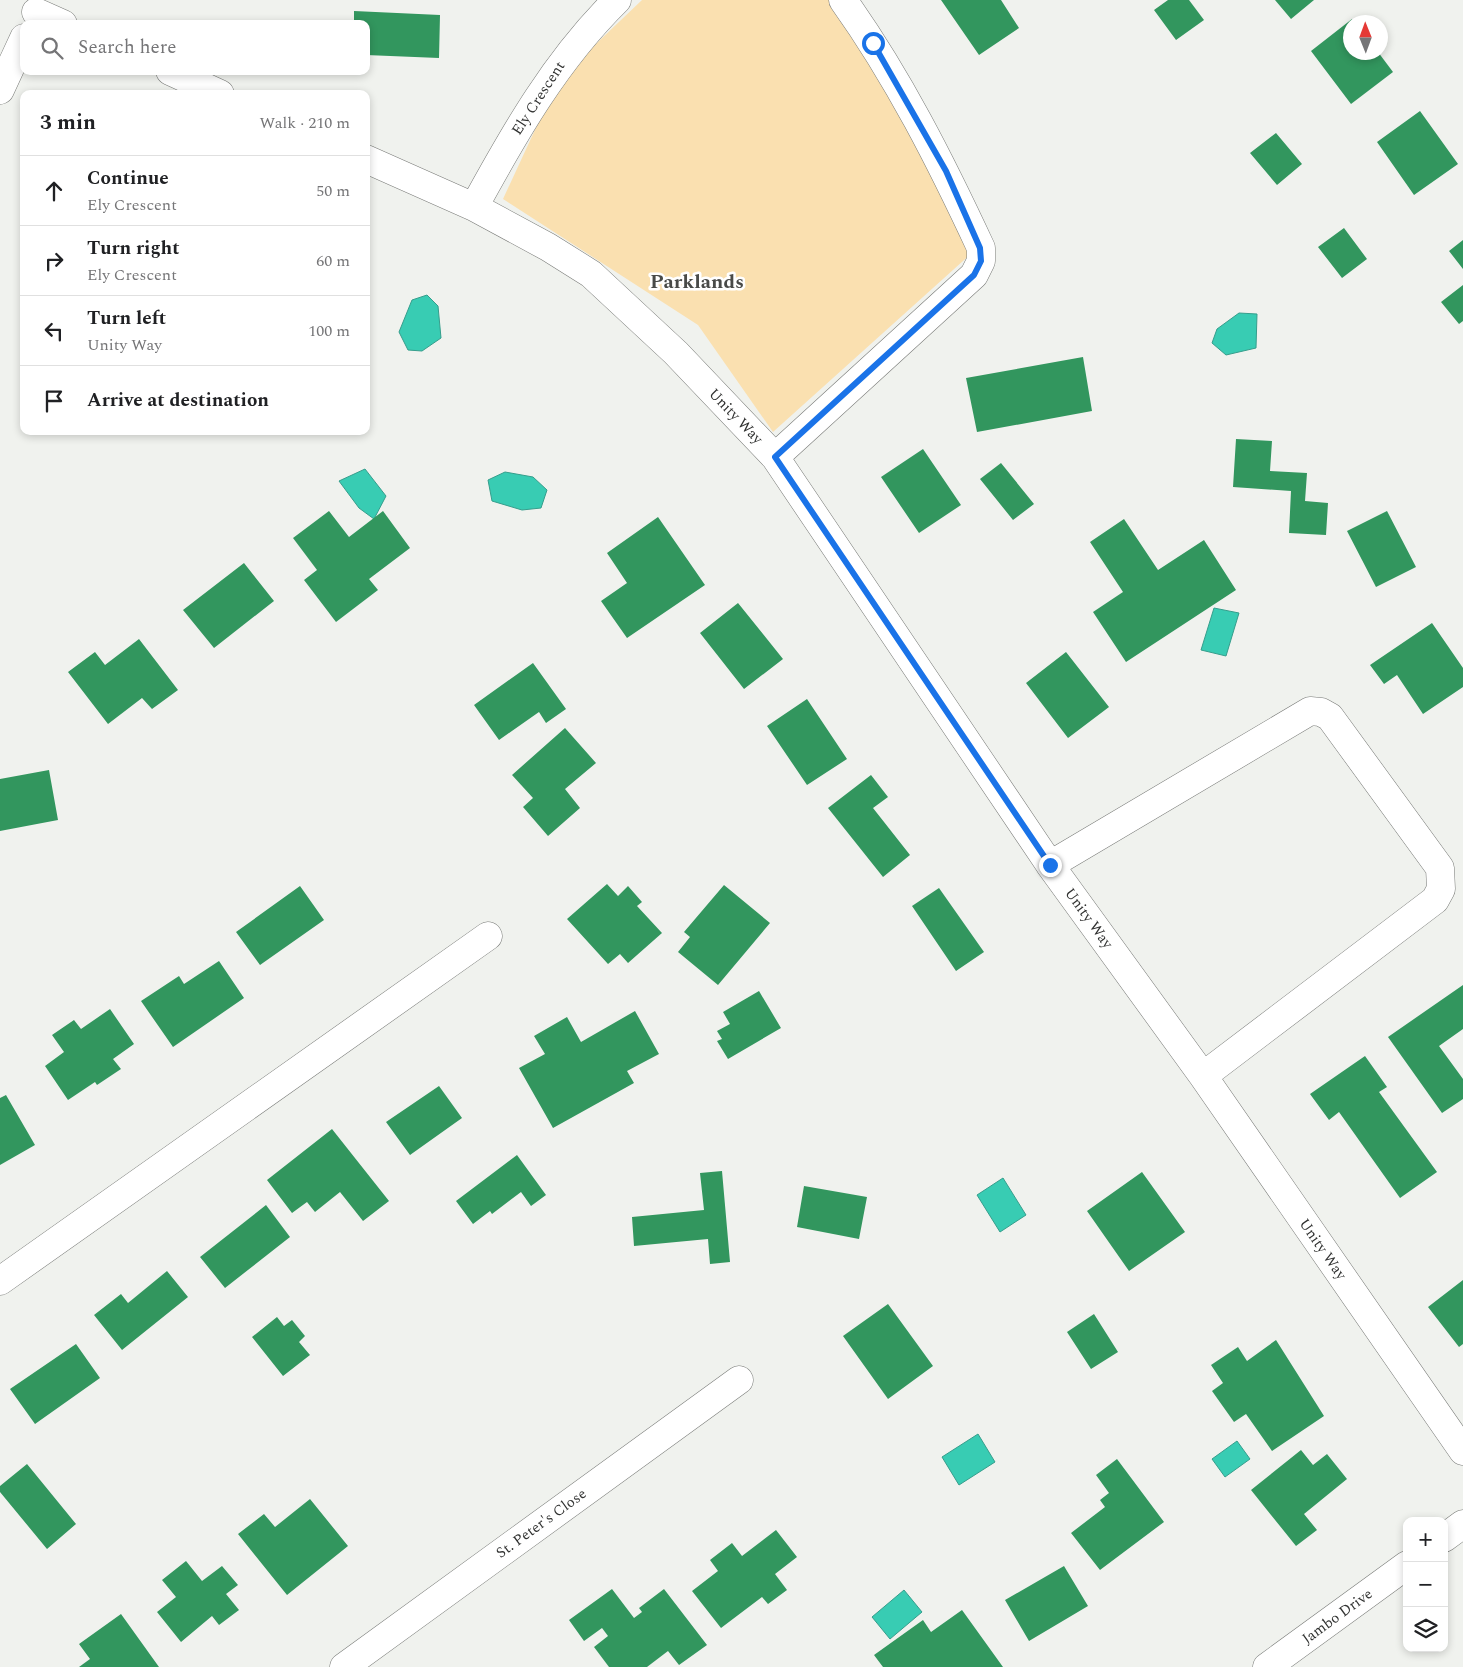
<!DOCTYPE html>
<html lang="en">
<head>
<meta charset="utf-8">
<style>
	body { margin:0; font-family:Spectral,serif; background:#f6f6f6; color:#202124 }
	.controls { position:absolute; right:15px; bottom:15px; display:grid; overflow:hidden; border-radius:10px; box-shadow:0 2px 8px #0003 }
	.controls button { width:45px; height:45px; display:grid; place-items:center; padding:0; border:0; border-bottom:1px solid #e0e0e0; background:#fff; color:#202124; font:25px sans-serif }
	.compass { position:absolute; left:1343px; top:15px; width:45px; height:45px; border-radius:50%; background:#fff; box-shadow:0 2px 8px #0003; rotate:359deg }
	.stop { position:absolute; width:15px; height:15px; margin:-11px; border:4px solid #1a73e8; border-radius:50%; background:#fff }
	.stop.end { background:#1a73e8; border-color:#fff; box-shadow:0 1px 5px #0008 }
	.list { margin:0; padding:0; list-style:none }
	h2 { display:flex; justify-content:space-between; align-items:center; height:65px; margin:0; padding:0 20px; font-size:21px }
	h2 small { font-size:16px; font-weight:400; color:#757577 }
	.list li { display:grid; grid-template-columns:32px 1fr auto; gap:15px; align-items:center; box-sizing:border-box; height:70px; padding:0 20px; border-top:1px solid #e0e0e0 }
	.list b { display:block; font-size:19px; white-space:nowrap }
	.list p { margin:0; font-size:16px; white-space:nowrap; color:#757577 }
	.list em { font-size:16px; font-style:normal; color:#757577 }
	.icon { flex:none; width:28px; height:28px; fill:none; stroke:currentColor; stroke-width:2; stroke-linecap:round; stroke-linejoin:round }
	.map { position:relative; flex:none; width:1463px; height:1667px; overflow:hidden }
	.search { position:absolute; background:#fff; box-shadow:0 2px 8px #0003; left:20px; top:20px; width:350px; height:55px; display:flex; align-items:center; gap:12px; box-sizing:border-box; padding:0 18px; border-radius:10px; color:#757577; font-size:19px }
	.panel { position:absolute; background:#fff; box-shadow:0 2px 8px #0003; left:20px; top:90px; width:350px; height:345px; border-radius:10px }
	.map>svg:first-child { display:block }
</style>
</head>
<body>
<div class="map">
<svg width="1463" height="1667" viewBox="0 0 1463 1667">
	<rect width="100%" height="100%" fill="#f0f2ee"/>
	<path fill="#fae0b0" d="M642 0H832L865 46 973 252 773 432 698 325 503 199 558 80Z"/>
	<path fill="#38ccb3" stroke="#369e8c" d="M427 295 438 306 441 338 422 351 408 350 399 332 412 300Z
		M1239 313 1257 314 1256 348 1226 355 1212 343 1217 329Z
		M365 469 386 496 374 519 359 508 339 481Z
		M505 472 533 477 547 490 541 508 522 510 492 501 488 480Z
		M1214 608 1239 613 1226 656 1201 650Z
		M1003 1178 1026 1215 1000 1232 977 1195Z
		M978 1434 995 1462 959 1485 942 1457Z
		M1237 1441 1250 1459 1225 1477 1212 1459Z
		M904 1590 922 1612 890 1639 872 1617Z"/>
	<path fill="#32965e" d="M941 0H1001L1019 28 979 55Z
		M1168 0H1189L1204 20 1176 40 1154 10Z
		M1275 0H1314L1291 19Z
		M354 11 440 15 439 58 366 55V24H354Z
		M1352 19 1355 22H1350V52H1378L1393 72 1351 104 1311 51Z
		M1420 111 1458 164 1414 195 1377 142Z
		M1276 133 1302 164 1277 185 1250 153Z
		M1344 228 1367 259 1342 278 1318 247Z
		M1463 240V269L1449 251Z
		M1463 285V321L1459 324 1441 302Z
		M1083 357 1092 411 977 432 966 378Z
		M1236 439 1272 441 1270 471 1307 473 1305 501 1328 503 1326 535 1289 533 1291 491 1233 487Z
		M923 449 961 505 919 533 881 477Z
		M1001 463 1034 504 1013 520 980 479Z
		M329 511 349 537 383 511 410 548 369 579 378 590 336 622 304 580 317 570 293 538Z
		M1387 511 1416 567 1376 587 1347 531Z
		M658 517 705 585 627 638 601 601 627 583 607 553Z
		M1124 519 1158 570 1204 540 1236 590 1126 662 1093 612 1123 592 1090 542Z
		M244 563 274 601 214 648 183 610Z
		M738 603 783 659 744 689 700 633Z
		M1432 623 1463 668V687L1423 714 1397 675 1384 684 1370 665Z
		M139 639 178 690 152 709 142 698 108 724 68 672 95 652 105 665Z
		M1066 652 1109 707 1068 738 1026 683Z
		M533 663 566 709 546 723 539 712 499 740 474 705Z
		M807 699 847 759 807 785 767 726Z
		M565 728 596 763 565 789 580 808 548 836 523 807 533 798 512 775Z
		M49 770 58 820 0 831V779Z
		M871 775 888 797 873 808 910 855 883 877 828 808Z
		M607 884 618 896 628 886 642 902 637 906 662 933 628 963 620 954 608 964 567 919Z
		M724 885 770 923 718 985 678 952 690 937 684 932Z
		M300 886 324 920 260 965 236 932Z
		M939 888 984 952 956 971 912 906Z
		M219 961 244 998 173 1047 141 1001 179 976 184 984Z
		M1463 985V1029L1439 1046 1463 1079V1099L1442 1113 1388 1037Z
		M759 991 781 1028 728 1059 717 1041 722 1039 717 1031 730 1024 723 1012Z
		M110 1009 134 1044 113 1059 121 1069 97 1085 95 1082 68 1100 45 1066 64 1052 52 1035 74 1020 81 1029Z
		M635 1011 659 1054 627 1071 634 1083 553 1128 519 1068 545 1054 534 1036 567 1017 581 1042Z
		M1365 1056 1387 1087 1379 1092 1437 1172 1400 1198 1339 1112 1329 1120 1310 1094Z
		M439 1086 462 1118 410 1155 386 1122Z
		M6 1095 35 1145 0 1165V1098Z
		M332 1129 389 1201 363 1221 340 1192 315 1212 307 1202 292 1213 267 1180Z
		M517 1155 546 1195 531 1206 521 1192 492 1214 490 1211 473 1224 456 1201Z
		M722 1171 730 1262 710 1264 708 1239 634 1246 632 1217 704 1210 700 1173Z
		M1142 1172 1185 1232 1129 1271 1087 1211Z
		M804 1186 867 1197 859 1239 797 1227Z
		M266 1205 290 1237 225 1288 200 1257Z
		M167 1271 188 1297 122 1350 94 1315 121 1294 128 1303Z
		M1463 1280V1344L1459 1347 1428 1307Z
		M888 1304 933 1366 888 1399 843 1336Z
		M1094 1314 1118 1352 1091 1369 1067 1332Z
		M277 1317 284 1326 292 1320 305 1336 299 1342 310 1355 283 1376 252 1337Z
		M1276 1340 1324 1416 1272 1451 1246 1414 1234 1422 1212 1391 1223 1383 1211 1365 1238 1347 1247 1361Z
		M76 1344 100 1378 35 1424 10 1389Z
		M1301 1450 1313 1465 1327 1454 1347 1479 1304 1514 1317 1530 1296 1546 1251 1490Z
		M1117 1459 1164 1522 1100 1570 1071 1533 1105 1507 1100 1500 1109 1493 1096 1475Z
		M27 1464 76 1524 47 1549 0 1492V1486Z
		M310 1499 348 1546 287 1595 238 1534 264 1514 275 1527Z
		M776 1530 797 1557 775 1574 787 1590 768 1604 762 1597 721 1628 692 1591 718 1571 710 1560 732 1543 742 1556Z
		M186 1561 202 1581 222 1566 238 1585 226 1594 239 1610 219 1625 212 1616 181 1642 157 1612 176 1597 162 1580Z
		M1064 1566 1088 1606 1029 1641 1005 1600Z
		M612 1589 634 1618 642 1612 639 1608 664 1589 707 1645 679 1665 668 1651 647 1667H609L594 1647 608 1636 602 1628 584 1641 569 1620Z
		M962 1610 1003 1667H883L874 1655 923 1620 931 1632Z
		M121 1614 159 1667H79L90 1659 79 1644Z"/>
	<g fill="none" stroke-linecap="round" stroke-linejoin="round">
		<defs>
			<path id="minor" d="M36 12 63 24
				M170 71 220 94
				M0 90 24 38
				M366 159 474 207 548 247 591 274 676 353 775 457 1050 865 1203 1076 1463 1451
				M474 207C515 132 556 60 617 0
				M775 457 974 275 981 261V248C941 162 898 77 843 0
				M1050 865 1310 711 1321 712 1330 717 1440 868 1441 889 1435 900 1203 1076
				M0 1281 488 936
				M344 1667 739 1380"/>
			<path id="major" d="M1444 1538 1463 1524
				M1267 1667 1407 1565"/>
		</defs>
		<use href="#minor" stroke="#787a77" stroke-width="29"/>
		<use href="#major" stroke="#787a77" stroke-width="29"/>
		<use href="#minor" stroke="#fff" stroke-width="28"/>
		<use href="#major" stroke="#fff" stroke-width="28"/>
	</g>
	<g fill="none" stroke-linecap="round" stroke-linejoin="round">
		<path stroke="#1a73e8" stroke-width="6" d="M873 43 946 171 980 248 981 261 974 275 775 457 1050 865"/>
	</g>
	<g text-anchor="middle" stroke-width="5" stroke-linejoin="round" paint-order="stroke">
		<g font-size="15" fill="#313231" stroke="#fff">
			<text transform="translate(538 98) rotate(-57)" y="5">Ely Crescent</text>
			<text transform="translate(736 416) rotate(46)" y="5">Unity Way</text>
			<text transform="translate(1089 918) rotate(54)" y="5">Unity Way</text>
			<text transform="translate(1323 1249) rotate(55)" y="5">Unity Way</text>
			<text transform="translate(541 1523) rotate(-36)" y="5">St. Peter's Close</text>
			<text transform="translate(1337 1616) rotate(-36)" y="5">Jambo Drive</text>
		</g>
		<g font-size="20" font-weight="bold" fill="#494a48" stroke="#fff">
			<text x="697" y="288">Parklands</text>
		</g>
	</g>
</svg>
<div class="controls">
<button>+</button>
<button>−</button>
<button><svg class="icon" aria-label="layers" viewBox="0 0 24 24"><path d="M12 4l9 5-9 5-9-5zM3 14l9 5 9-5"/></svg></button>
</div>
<svg class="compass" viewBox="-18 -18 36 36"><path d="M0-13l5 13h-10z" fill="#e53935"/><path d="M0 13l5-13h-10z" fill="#757577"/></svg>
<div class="stop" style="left:873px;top:43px"></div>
<div class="stop end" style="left:1050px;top:865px"></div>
<div class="search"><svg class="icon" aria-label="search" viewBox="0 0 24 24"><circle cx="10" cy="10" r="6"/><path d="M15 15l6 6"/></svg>Search here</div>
<section class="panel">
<h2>3 min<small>Walk · 210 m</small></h2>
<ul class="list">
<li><svg class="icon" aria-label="ahead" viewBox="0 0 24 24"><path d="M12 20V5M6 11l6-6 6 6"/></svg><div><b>Continue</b><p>Ely Crescent</p></div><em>50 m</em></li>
<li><svg class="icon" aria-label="right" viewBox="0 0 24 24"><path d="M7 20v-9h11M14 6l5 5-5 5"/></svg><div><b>Turn right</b><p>Ely Crescent</p></div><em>60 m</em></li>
<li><svg class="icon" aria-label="left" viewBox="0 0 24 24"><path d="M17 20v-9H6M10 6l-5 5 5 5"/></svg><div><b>Turn left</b><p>Unity Way</p></div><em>100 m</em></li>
<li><svg class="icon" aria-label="arrive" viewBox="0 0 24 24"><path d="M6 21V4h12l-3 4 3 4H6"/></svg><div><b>Arrive at destination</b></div></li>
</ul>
</section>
</div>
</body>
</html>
